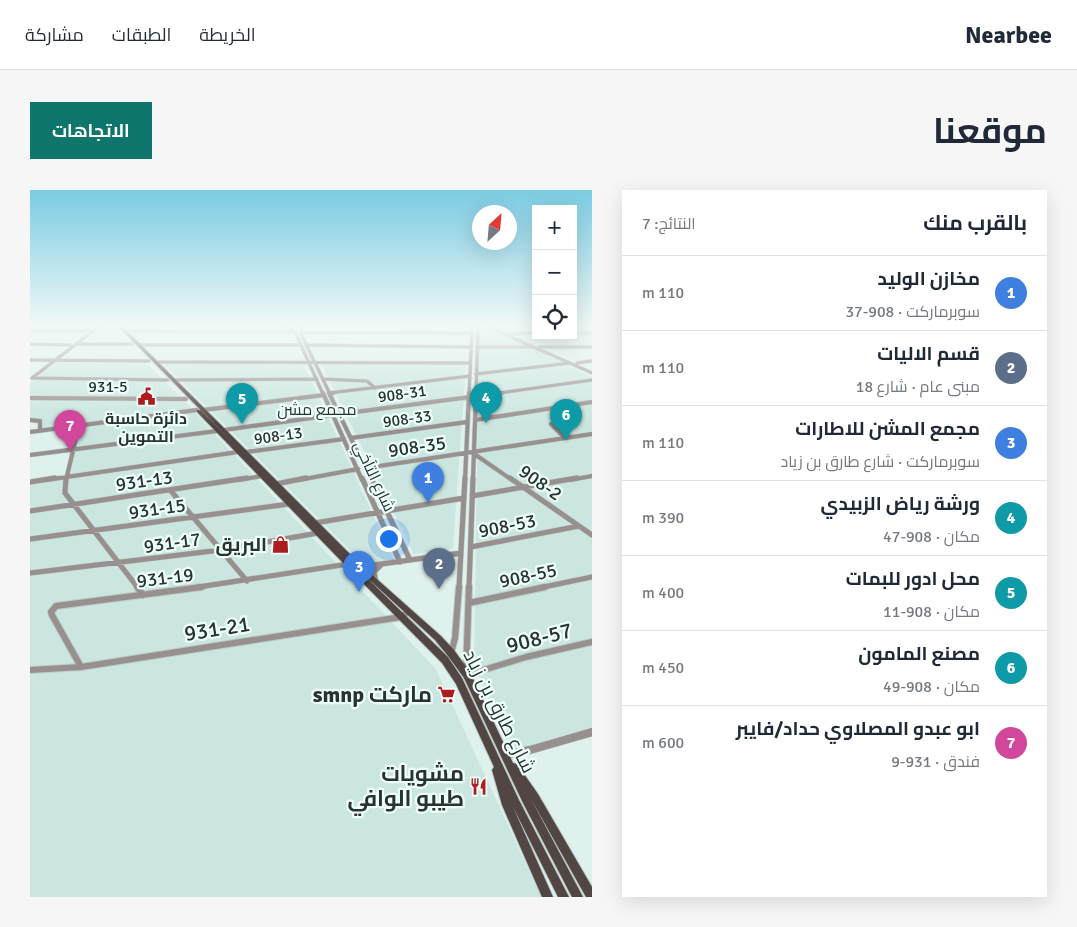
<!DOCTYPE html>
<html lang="ar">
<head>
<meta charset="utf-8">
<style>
	body { margin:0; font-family:Signika,Cairo,sans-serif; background:#f6f6f7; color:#1f2937; direction:rtl }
	.controls { position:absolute; right:15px; top:15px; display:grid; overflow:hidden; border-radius:0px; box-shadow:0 5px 20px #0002 }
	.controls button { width:45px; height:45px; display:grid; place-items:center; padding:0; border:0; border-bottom:1px solid #e0e1e3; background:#fff; color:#1f2937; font:25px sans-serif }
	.compass { position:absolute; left:442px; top:15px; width:45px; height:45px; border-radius:50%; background:#fff; box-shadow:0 5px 20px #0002; rotate:26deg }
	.you { position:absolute; left:358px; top:348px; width:18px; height:18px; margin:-12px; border:4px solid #fff; border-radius:50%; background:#1a73e8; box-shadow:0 0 0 8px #1a73e833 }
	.badge { display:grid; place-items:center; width:32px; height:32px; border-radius:50%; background:#0f766e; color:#fff; font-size:16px; font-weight:700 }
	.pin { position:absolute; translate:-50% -41px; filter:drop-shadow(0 1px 2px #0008) }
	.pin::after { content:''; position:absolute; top:26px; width:18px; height:15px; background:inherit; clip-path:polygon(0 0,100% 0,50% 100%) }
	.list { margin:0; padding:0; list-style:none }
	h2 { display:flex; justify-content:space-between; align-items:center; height:65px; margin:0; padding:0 20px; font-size:21px }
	h2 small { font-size:16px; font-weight:400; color:#747a83 }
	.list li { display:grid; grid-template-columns:32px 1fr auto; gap:15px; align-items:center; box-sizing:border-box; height:75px; padding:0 20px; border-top:1px solid #e0e1e3 }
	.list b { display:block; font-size:19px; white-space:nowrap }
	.list p { margin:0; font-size:16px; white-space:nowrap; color:#747a83 }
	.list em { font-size:16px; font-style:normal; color:#747a83 }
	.icon { flex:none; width:28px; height:28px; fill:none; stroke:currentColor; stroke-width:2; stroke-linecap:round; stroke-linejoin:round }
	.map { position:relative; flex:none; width:562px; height:707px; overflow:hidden; direction:ltr; border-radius:0px }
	header { display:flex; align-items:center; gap:30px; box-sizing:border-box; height:70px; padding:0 25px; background:#fff; border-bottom:1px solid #e0e1e3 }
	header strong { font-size:24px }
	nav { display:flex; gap:28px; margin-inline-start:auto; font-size:18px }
	.intro { display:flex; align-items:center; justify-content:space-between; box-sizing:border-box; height:120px; padding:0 30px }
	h1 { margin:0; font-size:35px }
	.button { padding:12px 22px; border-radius:0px; background:#0f766e; color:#fff; font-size:18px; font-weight:700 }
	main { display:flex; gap:30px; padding:0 30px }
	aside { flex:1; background:#fff; border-radius:0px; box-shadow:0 5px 20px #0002 }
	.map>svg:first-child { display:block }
</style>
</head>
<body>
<header>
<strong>Nearbee</strong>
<nav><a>الخريطة</a><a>الطبقات</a><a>مشاركة</a></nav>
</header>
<div class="intro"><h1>موقعنا</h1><a class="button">الاتجاهات</a></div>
<main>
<aside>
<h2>بالقرب منك<small>النتائج: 7</small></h2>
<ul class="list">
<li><span class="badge" style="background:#3f7fe0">1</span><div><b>مخازن الوليد</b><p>سوبرماركت · 908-37</p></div><em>110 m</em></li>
<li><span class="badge" style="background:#5c6f8a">2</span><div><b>قسم الاليات</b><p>مبنى عام · شارع 18</p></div><em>110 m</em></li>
<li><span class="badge" style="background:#3f7fe0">3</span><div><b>مجمع المشن للاطارات</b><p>سوبرماركت · شارع طارق بن زياد</p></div><em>110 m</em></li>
<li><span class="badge" style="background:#0f9aa8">4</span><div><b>ورشة رياض الزبيدي</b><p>مكان · 908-47</p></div><em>390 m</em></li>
<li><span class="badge" style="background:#0f9aa8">5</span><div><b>محل ادور للبمات</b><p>مكان · 908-11</p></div><em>400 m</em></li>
<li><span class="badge" style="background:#0f9aa8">6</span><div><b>مصنع المامون</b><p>مكان · 908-49</p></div><em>450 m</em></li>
<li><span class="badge" style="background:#d1479c">7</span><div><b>ابو عبدو المصلاوي حداد/فايبر</b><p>فندق · 931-9</p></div><em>600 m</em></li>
</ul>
</aside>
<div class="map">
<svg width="562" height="707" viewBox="0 0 562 707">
	<rect width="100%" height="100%" fill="#dff1ed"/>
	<path fill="#cbe6e0" d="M455 137 562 187V538L486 560 444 478 449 138Z
		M26 173H116L162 219 12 239V230L0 229V192Z
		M133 173H273L364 370 335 375Z
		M291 173 436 175 423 358 384 364Z
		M164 222 406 479 511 707H0V294L39 288 51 237Z"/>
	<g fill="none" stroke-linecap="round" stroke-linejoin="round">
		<defs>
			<path id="minor-far4" d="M254 135 265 142 293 204
				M272 135 270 142 300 204
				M456 136 562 183
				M0 141H62
				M94 141 265 142
				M270 142 442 143
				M543 143H562
				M480 144 506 143
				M0 154 40 155
				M46 154H102
				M108 155H271
				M276 155 441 157
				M447 157H502
				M510 157H562
				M0 170 119 171
				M125 172 440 173
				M547 173 562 171
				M446 184 540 173
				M2 188 138 190
				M2 188 71 135
				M293 189 337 191 345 198
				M143 190 287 189
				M299 203 440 186
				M439 204 442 143 440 136
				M446 204 448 136
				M462 204 562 190"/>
			<path id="minor-far3" d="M293 203 332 290
				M299 203 341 290
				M299 203H303
				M446 206 471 203
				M0 208 156 209
				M173 220 294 205
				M310 224 440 207
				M0 230 10 231V241
				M445 230 562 212
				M521 234 535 248
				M194 240 303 225
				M0 242 167 220
				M321 248 437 232
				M216 262 314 249
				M443 263 482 290
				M0 265 187 241
				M336 278 562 244
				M16 290 208 262
				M36 290 49 236
				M209 290 232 286
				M269 290 328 279
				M435 290 439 203
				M443 290 446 203
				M540 290 562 286"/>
			<path id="minor-far2" d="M36 288 35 303 108 398
				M332 288 370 372
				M341 288 380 370
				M480 288 562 345
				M0 292 25 288
				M246 294 276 288
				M141 301 217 391
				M442 306 547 288
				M0 321 217 288
				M285 333 434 308
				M0 349 259 314
				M441 357 549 336
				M329 377 431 363
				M0 383 191 360 288 343
				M346 393 344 382 351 375
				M162 398 318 374
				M429 398 435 288
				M439 398 443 288
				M509 398 562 387"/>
			<path id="minor-far1" d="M107 397 113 405
				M439 413 515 397
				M421 463 425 448 429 397
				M51 477 22 425 21 422 26 416 172 397
				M0 480 51 477 371 427 378 422
				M436 482 439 397
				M437 485 496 467 562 452"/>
			<path id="minor" d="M475 565 500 560 562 542"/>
			<path id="major" d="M66 135H79C76 137 69 137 66 135Z
				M87 135H91L331 375 411 446 424 460 440 482 483 573 487 574 508 604 562 697V707H556L501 609 553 707H542L493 613 434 488 418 466 405 450 333 384 418 467 432 488 489 610 539 707H528L483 617 523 707H512L472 615 462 580 464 577 426 494 412 473 316 376 167 222V220H171L209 259Z
				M435 135H460L458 136H437Z"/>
		</defs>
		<use href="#minor-far4" stroke="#bbcbc7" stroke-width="4"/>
		<use href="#minor-far3" stroke="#bbcbc7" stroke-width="5"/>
		<use href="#minor-far2" stroke="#bbcbc7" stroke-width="6"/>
		<use href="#minor-far1" stroke="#bbcbc7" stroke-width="8"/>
		<use href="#minor" stroke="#bbcbc7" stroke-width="9"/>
		<use href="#major" stroke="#bbcbc7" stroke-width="2"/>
		<use href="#minor-far4" stroke="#98908f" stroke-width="3"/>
		<use href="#minor-far3" stroke="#98908f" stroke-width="4"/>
		<use href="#minor-far2" stroke="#98908f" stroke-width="5"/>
		<use href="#minor-far1" stroke="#98908f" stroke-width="6"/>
		<use href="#minor" stroke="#98908f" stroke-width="8"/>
		<use href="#major" fill="#524644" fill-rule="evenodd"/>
	</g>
	<linearGradient id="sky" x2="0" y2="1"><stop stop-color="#7bcbe2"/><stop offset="0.58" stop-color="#f1f9f7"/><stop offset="1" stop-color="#f1f9f7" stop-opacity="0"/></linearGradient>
	<rect width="562" height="234" fill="url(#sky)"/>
	<defs>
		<symbol id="civic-bare" viewBox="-9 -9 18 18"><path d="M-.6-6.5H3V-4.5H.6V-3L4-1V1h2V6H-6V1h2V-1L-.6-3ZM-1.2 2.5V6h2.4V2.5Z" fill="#ae1d1e" stroke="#edfffb" stroke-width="2.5" paint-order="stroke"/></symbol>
		<symbol id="shop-bare" viewBox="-9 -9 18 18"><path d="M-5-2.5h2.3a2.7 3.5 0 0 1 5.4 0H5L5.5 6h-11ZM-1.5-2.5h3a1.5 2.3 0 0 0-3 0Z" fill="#ae1d1e" stroke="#edfffb" stroke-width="2.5" paint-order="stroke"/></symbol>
		<symbol id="supermarket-bare" viewBox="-9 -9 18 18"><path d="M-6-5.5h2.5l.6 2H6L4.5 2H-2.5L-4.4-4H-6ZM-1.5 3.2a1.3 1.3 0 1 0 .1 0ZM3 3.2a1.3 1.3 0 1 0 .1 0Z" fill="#ae1d1e" stroke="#edfffb" stroke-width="2.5" paint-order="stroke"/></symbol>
		<symbol id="restaurant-bare" viewBox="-9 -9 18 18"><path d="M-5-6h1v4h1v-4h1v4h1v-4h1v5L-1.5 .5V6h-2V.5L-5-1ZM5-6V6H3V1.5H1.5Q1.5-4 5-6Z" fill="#ae1d1e" stroke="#edfffb" stroke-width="2.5" paint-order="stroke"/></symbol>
	</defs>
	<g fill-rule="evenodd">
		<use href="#civic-bare" x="104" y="194" width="25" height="25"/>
		<use href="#shop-bare" x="238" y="342" width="25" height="25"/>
		<use href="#supermarket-bare" x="404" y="492" width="25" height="25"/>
		<use href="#restaurant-bare" x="436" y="584" width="25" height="25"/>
	</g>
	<g text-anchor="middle" stroke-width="4.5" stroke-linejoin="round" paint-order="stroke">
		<g font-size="16" fill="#2b3230" stroke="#edfffb">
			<text x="78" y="202">931-5</text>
			<text transform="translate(372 203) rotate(-8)" y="6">908-31</text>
			<text transform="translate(377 228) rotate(-8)" y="6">908-33</text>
			<text transform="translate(248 245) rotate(-8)" y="6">908-13</text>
			<text transform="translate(345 286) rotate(65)" y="6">شارع التآخي</text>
		</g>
		<g font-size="16" fill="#2b3230" stroke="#edfffb">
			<text x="287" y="225">مجمع مشن</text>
		</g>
		<g font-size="16" font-weight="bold" fill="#2b3230" stroke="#edfffb">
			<text x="116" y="234">دائرة حاسبة<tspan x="116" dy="18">التموين</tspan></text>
		</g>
		<g font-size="19" fill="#2b3230" stroke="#edfffb">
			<text transform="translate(387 256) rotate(-8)" y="7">908-35</text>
			<text transform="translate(114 290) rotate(-8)" y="7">931-13</text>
			<text transform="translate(511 292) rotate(35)" y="7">908-2</text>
			<text transform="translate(127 318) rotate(-8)" y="7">931-15</text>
			<text transform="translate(477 335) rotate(-11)" y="7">908-53</text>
			<text transform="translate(142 352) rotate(-8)" y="7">931-17</text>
			<text transform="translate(498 385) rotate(-12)" y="7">908-55</text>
			<text transform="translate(135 387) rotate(-7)" y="7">931-19</text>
			<text transform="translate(470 521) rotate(63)" y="7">شارع طارق بن زياد</text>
		</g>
		<g font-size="19" font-weight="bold" fill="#2b3230" stroke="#edfffb" text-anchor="end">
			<text x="237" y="361">البريق</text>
		</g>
		<g font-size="22" fill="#2b3230" stroke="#edfffb">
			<text transform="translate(187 438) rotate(-9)" y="8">931-21</text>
			<text transform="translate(509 447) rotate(-14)" y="8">908-57</text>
		</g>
		<g font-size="22" font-weight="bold" fill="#2b3230" stroke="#edfffb" text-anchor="end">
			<text x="402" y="512">smnp ماركت</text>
			<text x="434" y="591">مشويات<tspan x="434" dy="25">طيبو الوافي</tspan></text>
		</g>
	</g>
</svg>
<div class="controls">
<button>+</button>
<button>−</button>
<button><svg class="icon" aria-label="locate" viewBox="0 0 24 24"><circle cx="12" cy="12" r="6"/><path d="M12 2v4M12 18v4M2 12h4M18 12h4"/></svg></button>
</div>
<svg class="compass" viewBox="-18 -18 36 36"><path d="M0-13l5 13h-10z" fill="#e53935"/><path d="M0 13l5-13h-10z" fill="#747a83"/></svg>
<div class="you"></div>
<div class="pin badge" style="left:398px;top:313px;background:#3f7fe0">1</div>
<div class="pin badge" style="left:409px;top:399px;background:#5c6f8a">2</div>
<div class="pin badge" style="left:329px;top:402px;background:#3f7fe0">3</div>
<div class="pin badge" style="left:456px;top:233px;background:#0f9aa8">4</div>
<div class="pin badge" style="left:212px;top:234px;background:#0f9aa8">5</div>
<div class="pin badge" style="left:536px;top:250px;background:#0f9aa8">6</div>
<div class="pin badge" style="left:40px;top:261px;background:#d1479c">7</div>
</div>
</main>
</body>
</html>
